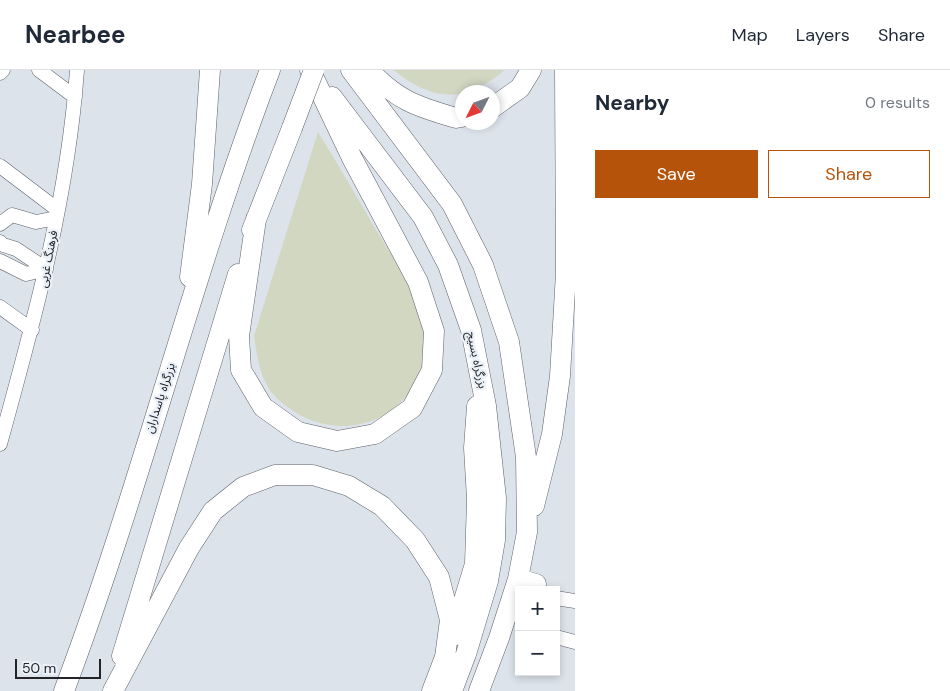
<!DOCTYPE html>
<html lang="en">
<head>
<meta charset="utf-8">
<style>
	body { margin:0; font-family:"DM Sans","Noto Sans Arabic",sans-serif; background:#f2f2f3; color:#1f2937 }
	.controls { position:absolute; right:15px; bottom:15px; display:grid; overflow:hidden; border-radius:0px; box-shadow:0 2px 8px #0003 }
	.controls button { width:45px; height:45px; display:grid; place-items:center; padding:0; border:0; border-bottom:1px solid #e0e1e3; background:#fff; color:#1f2937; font:25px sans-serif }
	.compass { position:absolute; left:455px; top:15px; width:45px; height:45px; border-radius:50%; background:#fff; box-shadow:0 2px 8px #0003; rotate:228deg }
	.scale { position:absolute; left:15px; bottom:12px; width:86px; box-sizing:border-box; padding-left:5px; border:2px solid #222427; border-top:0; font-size:14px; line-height:18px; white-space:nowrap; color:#222427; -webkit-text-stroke:4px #eaf0f8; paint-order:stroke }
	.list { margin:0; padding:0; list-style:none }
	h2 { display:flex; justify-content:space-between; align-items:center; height:65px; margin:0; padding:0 20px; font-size:21px }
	h2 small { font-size:16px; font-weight:400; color:#747a83 }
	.actions { display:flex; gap:10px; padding:15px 20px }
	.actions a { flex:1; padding:11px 0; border:1px solid #b45309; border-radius:0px; text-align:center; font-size:18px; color:#b45309 }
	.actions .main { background:#b45309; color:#fff }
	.map { position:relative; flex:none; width:575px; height:621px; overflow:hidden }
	header { display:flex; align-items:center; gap:30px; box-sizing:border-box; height:70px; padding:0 25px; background:#fff; border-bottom:1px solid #e0e1e3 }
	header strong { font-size:24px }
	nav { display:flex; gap:28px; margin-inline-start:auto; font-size:18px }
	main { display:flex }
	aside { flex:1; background:#fff }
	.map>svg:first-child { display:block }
</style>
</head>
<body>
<header>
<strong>Nearbee</strong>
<nav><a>Map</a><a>Layers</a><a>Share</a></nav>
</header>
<main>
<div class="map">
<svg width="575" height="621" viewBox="0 0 575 621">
	<rect width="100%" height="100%" fill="#dde3eb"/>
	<path fill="#d2d7c2" d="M394 0H504C499 6 491 10 485 14 454 34 422 24 394 0Z
		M318 62C338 94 357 127 376 160 394 189 422 230 424 266 425 275 425 294 421 303 394 364 320 373 275 326 260 311 257 285 254 266Z"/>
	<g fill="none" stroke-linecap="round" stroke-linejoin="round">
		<defs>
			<path id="minor" d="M39 0 75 27
				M0 3 3 0
				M0 96 58 140
				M0 154 12 145 36 152 56 148
				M0 172V174L16 179 46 199
				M0 191 26 204 46 199
				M0 237 32 260
				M0 374C34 251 68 128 77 0
				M556 528 575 531
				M556 567 575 572"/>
			<path id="highway" d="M351 0 452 134 483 195 509 272 526 387 527 462 518 509 499 568 479 621
				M369 0C396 30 418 37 456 48L462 47
				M332 27 423 147 448 195 471 260 486 336 496 428 495 470 488 511 466 584 452 621
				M492 38 520 18 531 0
				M256 149 239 266 241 300 263 337 298 362 337 371 375 364 412 338 432 300 434 261 418 212 352 88 310 0
				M252 160 292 58
				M190 207 202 114 210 0
				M534 436 552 364 560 306 566 203 565 0
				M518 509 536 514
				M453 566 475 494 477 429 474 378 477 336
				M122 586 238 204
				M64 621C141 417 192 204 270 0
				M113 621 189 478 213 441 243 417 275 405H313L349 416 382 436 415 470 439 507 450 550 445 587 432 621"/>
		</defs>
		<use href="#minor" stroke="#5c6168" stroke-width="15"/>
		<use href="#highway" stroke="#5c6168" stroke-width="21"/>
		<use href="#minor" stroke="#fff" stroke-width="14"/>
		<use href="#highway" stroke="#fff" stroke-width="20"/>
		<defs>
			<path id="highway-bridge" d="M292 58 314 0"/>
		</defs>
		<use href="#highway-bridge" stroke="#5c6168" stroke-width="21" stroke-linecap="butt"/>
		<use href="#highway-bridge" stroke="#fff" stroke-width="20"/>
	</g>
	<g text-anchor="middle" stroke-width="4.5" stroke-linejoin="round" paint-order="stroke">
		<g font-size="12" fill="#222427" stroke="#eaf0f8">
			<text transform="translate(48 189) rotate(-79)" y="4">فرهنگ غربی</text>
			<text transform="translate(477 290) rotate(78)" y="4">بزرگراه بسیج</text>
			<text transform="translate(160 328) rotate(-72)" y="4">بزرگراه پاسداران</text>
		</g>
	</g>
</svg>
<div class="controls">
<button>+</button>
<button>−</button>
</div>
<svg class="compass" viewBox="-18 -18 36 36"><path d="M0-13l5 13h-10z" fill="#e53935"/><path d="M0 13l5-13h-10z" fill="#747a83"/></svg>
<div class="scale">50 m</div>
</div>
<aside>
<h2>Nearby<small>0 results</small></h2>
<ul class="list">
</ul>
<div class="actions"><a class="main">Save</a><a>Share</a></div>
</aside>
</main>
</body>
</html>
